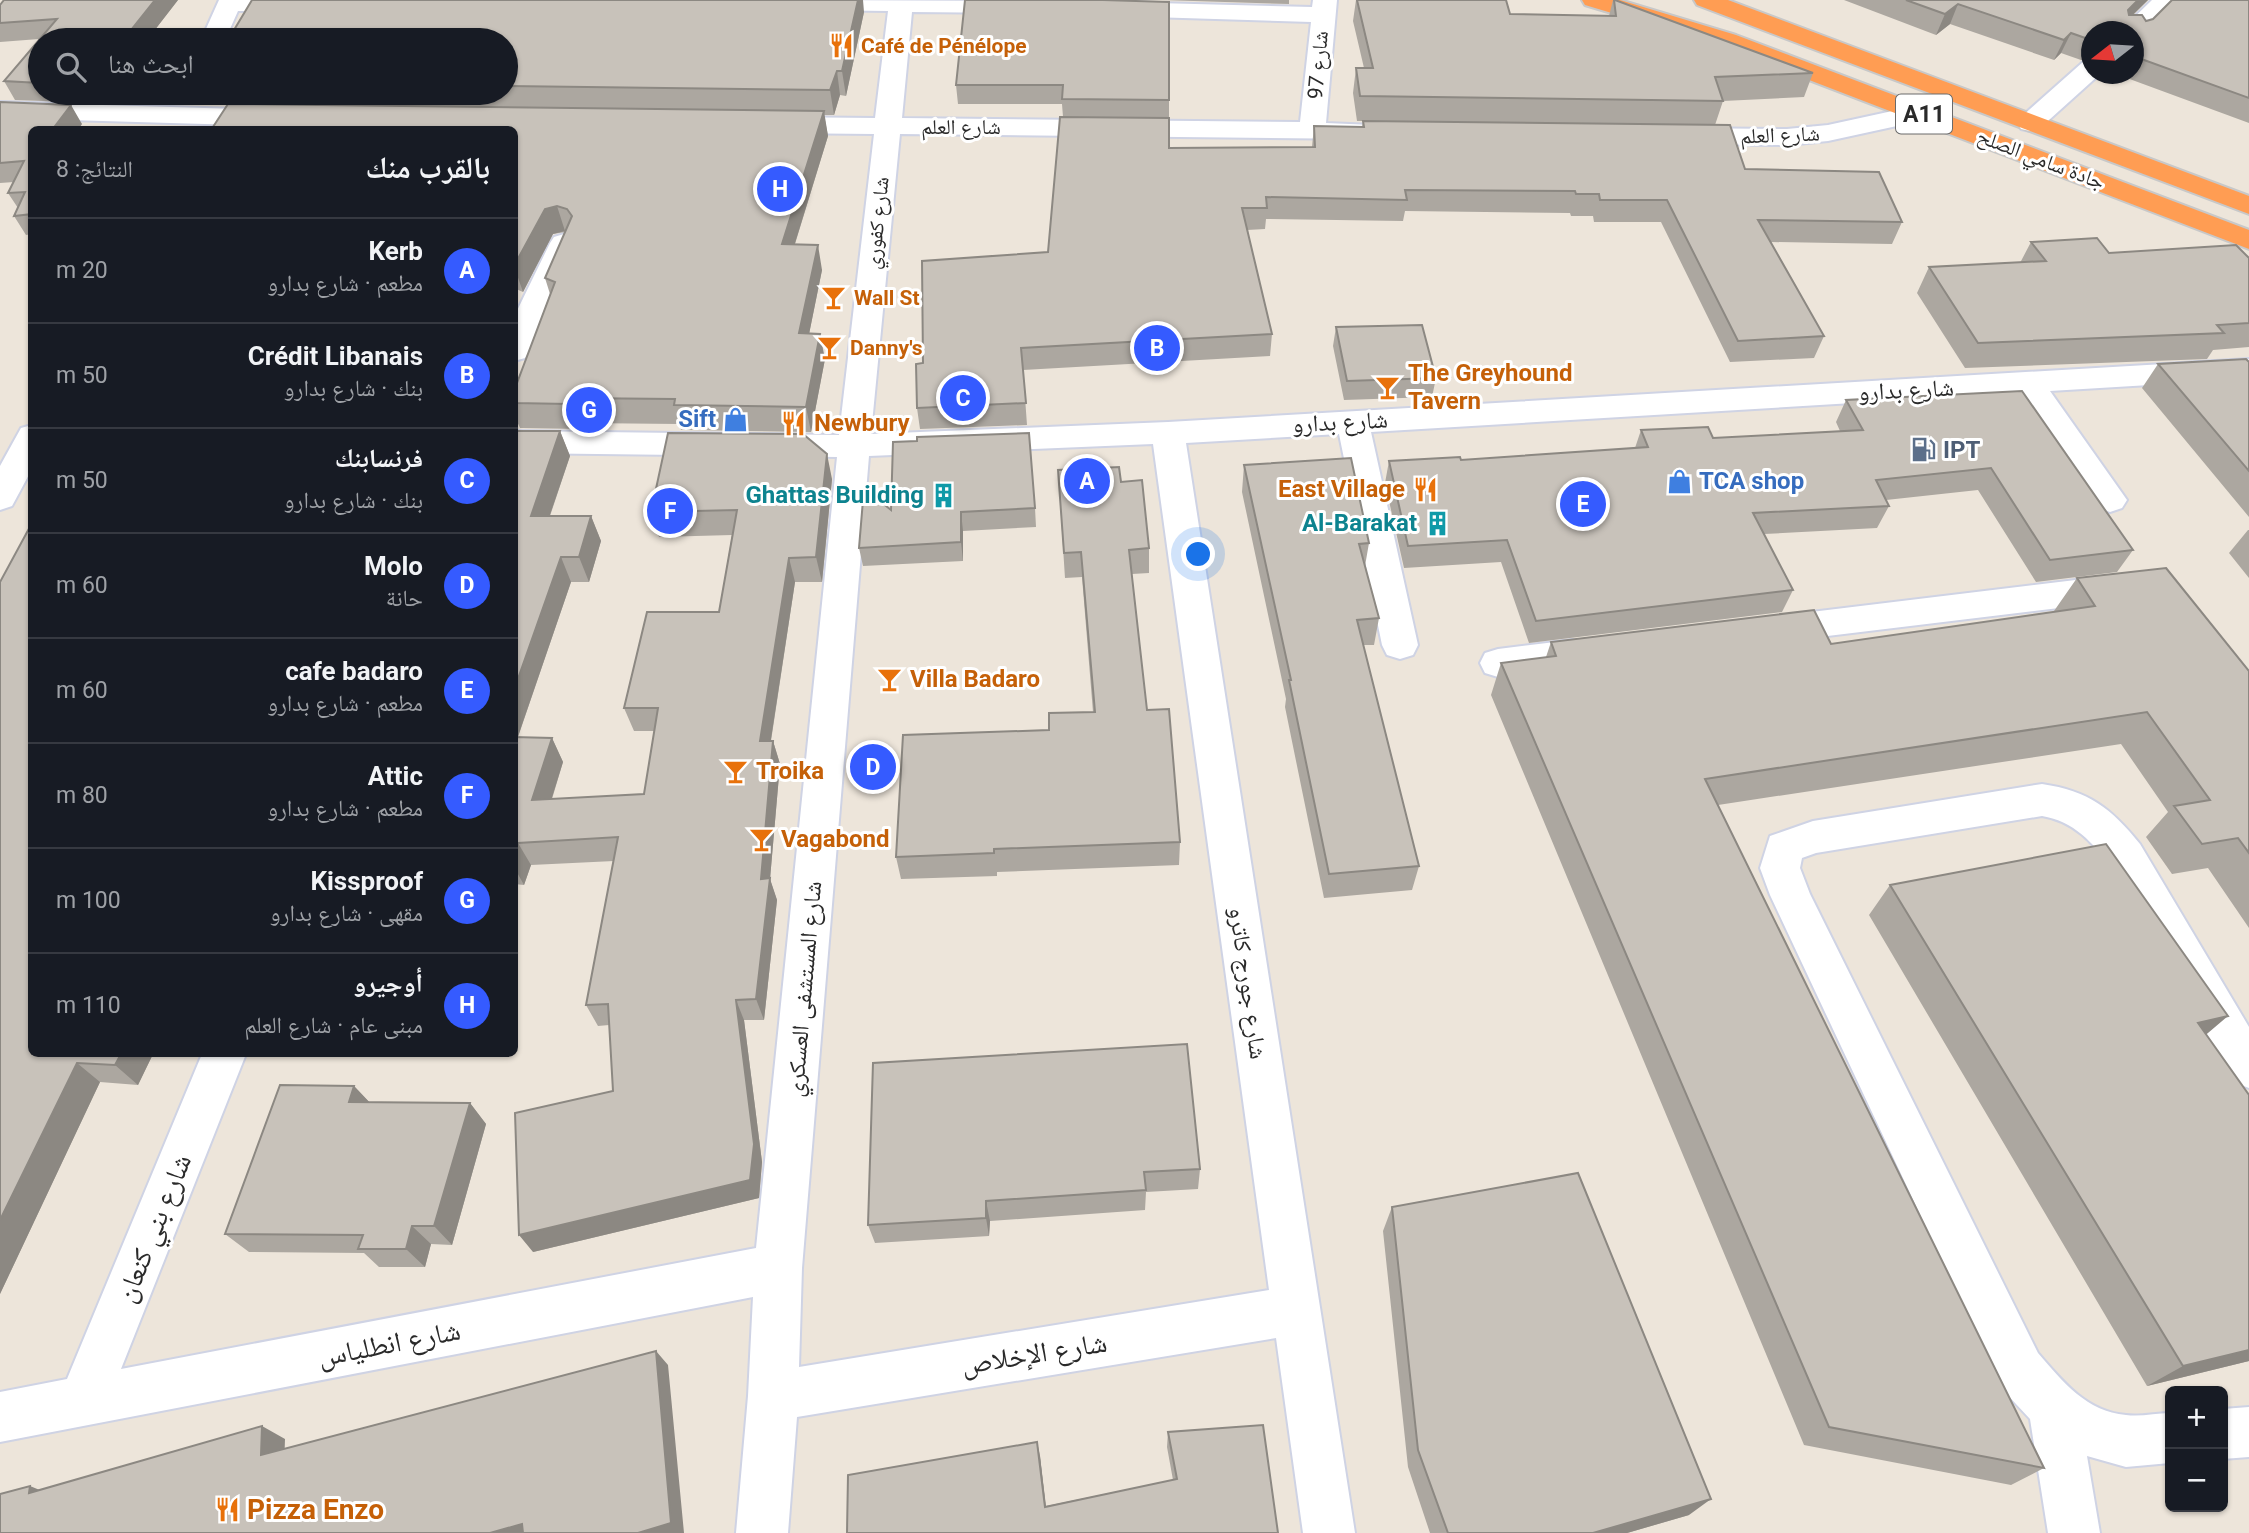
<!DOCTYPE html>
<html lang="ar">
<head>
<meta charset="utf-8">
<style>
	body { margin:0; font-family:Roboto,"Noto Naskh Arabic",sans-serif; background:#242831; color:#f1f3f6; direction:rtl }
	.controls { position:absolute; right:21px; bottom:21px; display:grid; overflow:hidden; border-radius:10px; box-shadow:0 2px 5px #0004 }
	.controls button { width:63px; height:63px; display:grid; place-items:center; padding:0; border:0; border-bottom:2px solid #363941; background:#171b24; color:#f1f3f6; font:35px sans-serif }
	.compass { position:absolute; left:2081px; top:21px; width:63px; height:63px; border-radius:50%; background:#171b24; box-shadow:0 2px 5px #0004; rotate:253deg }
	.you { position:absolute; left:1199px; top:555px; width:24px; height:24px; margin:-18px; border:5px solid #fff; border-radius:50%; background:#1a73e8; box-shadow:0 0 0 10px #1a73e833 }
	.badge { display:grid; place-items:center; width:46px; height:46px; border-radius:50%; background:#355bff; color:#fff; font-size:23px; font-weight:700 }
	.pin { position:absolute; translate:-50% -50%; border:4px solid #fff; box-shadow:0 2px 7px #0006 }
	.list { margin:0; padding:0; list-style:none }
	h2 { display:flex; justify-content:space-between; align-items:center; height:91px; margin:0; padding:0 28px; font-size:30px }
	h2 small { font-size:23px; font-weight:400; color:#9ea1a6 }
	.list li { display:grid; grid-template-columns:46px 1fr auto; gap:21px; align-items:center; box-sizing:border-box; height:105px; padding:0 28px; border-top:2px solid #363941 }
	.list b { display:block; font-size:26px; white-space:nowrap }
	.list p { margin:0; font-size:23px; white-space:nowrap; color:#9ea1a6 }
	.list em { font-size:23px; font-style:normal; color:#9ea1a6 }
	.icon { flex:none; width:38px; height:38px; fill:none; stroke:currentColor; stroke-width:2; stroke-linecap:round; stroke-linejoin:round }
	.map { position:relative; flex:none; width:2249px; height:1533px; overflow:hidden; direction:ltr }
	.search { position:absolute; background:#171b24; box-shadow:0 2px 5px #0004; left:28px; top:28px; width:490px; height:77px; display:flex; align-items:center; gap:18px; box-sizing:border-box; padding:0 24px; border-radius:38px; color:#9ea1a6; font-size:26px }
	.panel { position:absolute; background:#171b24; box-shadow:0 2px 5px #0004; left:28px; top:126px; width:490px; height:931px; border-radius:10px; direction:rtl }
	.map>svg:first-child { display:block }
</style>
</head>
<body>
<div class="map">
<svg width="2249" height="1533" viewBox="0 0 2249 1533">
	<rect width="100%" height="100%" fill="#ede5da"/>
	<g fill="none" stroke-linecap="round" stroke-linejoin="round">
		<defs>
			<path id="minor" d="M219 0H311L314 4 311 9 302 11H238L225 40H201Z
				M801 0 1025 1 1028 6 1025 11 1016 13 912 12 902 118 1300 122 1311 22 1118 16 1109 14 1106 9 1109 4 1118 2 1312 7 1313 0H1337L1326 123 1373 125 1377 131 1373 137 1364 139 900 134 871 434 1168 422 2249 359V379L2050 391 2127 500 2122 508 2110 512 2098 508 2019 393 1371 432 1418 645 1413 655 1400 659 1387 655 1382 645 1339 434 1186 443 1355 1533H1303L1276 1338 797 1417 788 1533H736L748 1396 753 1297 0 1442V1392L67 1379 202 1054H246L121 1369 756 1248 837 457 514 453V431L839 435 874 134 774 133 765 131 761 125 765 119 774 117 875 118 888 11 811 10 802 8 799 3ZM1153 444 1269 1290 799 1367 802 1268 869 456Z
				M2152 0H2178L2140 37 2134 39V32H2119Z
				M2092 59V74H2100L2039 129 2030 131 2021 129 2017 123 2021 117 2083 62Z
				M0 102 273 110 282 112 286 118 282 124 273 126 0 118Z
				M1920 105 1929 107 1933 113 1929 119 1828 141 1787 145 1680 144 1671 142 1667 136 1671 130 1680 128 1787 129 1828 125Z
				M564 234 574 237 578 243 529 351 525 358 514 361V317L550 243 554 237Z
				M32 425V469L12 506 0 510V466L21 428Z
				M2117 575 2129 579 2135 588 2129 597 2117 601 1770 643 1757 639 1752 630 1757 621 1770 617Z
				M1572 640 1585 644 1590 654 1585 664 1498 677 1485 673 1480 663 1485 653 1498 649Z
				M2042 784C2089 791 2111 808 2140 844L2249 1027V1088L2233 1082 2112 868C2093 843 2074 821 2042 816L1816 853 1802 858 1800 868 1810 894 2038 1353C2062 1381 2087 1412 2126 1415 2141 1417 2156 1413 2170 1413V1463L2126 1467 2087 1456 2100 1533H2048L2030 1419 2002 1389 1770 895 1760 868 1770 836 1813 821Z
				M2249 1407V1457L2223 1459V1409Z"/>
			<path id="highway" d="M1582 0H1620L1736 35 2249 230V249L1718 45 1585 5Z
				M1694 0H1728L2249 196V214L1697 5Z"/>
		</defs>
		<use href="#minor" stroke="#cfd3e4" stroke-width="4"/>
		<use href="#highway" stroke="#c8c8c8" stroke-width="4"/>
		<use href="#minor" fill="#fff" fill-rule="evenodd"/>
		<use href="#highway" fill="#ff9d53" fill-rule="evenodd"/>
	</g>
	<path fill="#aca7a0" d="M178 0 147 40H40V93H106L98 103 15 100 4 81 39 39 0 42V5Z
		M965 0 1169 100V148L1312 147 1314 126 1362 127 1363 121H1357L1353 93 1356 68H1364L1353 21 1356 0H1506L1510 14 1609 16 1613 0 1813 73 1804 97 1723 101 1715 125 1745 169 1902 222 1892 244 1771 242 1824 336 1814 358 1730 362 1661 222H1594L1593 216H1571L1570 213 1405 211 1403 221 1266 219 1265 229 1247 230 1272 334 1270 356 1023 370 1027 425 920 429 917 408 923 363 1048 252 1063 117 1062 104H958L956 85Z
		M1162 0H1289V4Z
		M1844 0H2148L2133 15 2146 21 2249 0V123L2116 74H2133V32H2091V57L2081 60 2061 53 2054 60 1950 24 1936 35Z
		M864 12 846 96 840 95 834 115H824L828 136 795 244 822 270 809 334 825 359 811 432 681 430 679 424 581 423 579 429 520 428 514 415V391L550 294 545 278 565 232 553 234 523 292 514 288V130L253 104 251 101H238L235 93H506V40Z
		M0 102 82 124 32 130V234L26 235 14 216 18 208 8 193 14 182 0 183Z
		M2031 242 2109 253 2249 258V347L2213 350 2207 359 1965 368 1917 293 1929 267 2020 263Z
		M1336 327 1436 378 1432 397 1344 400 1333 346Z
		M2249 362V517L2142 388 2158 364Z
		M2022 391 2133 550 2117 572 2036 582 1978 490 1886 500 1889 506 1877 528 1764 534 1793 590 1782 612 1529 643 1501 562 1404 568 1385 483 1389 461 1461 460 1635 448 1641 430 1713 438 1840 431 1836 422 1846 400Z
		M514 431H560L570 456 550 516H591L601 541 589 582H571L518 737 552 738 563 762 552 799 644 794 654 731H634L624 708 719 612 732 535 659 537 651 512 832 479 822 582H795L771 741H773L780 764 770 879 777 900 764 1020H744L762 1162 759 1198 533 1252 613 1091 609 1025 598 1026 586 1005 614 861 531 865 524 885 514 884Z
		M1244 465 1369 543 1365 566 1379 618 1374 645H1363L1419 866 1412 890 1324 898 1285 707 1286 699 1242 492Z
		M1058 470 1121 482 1149 548V573L1132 574 1147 710 1180 842 1179 865 997 872V876L901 879 896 857 1049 730 1093 712 1082 577 1065 578Z
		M1035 508 1036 527 963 531V561L863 566 859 548 891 510Z
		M32 523 153 1054 138 1085 100 1082 0 1294Z
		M2248 530H2249V578L2229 553Z
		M2077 578 2249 671V928L2208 868 2172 874 2146 837 2168 812 2121 744 1718 805 2044 1468 2011 1485 1804 1445 1491 695 1501 663 1546 657 1551 642 1831 644 2055 612 2054 611Z
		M1890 885 2206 1034 2249 1361 2147 1386 1869 915Z
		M873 1063 1200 1169 1198 1189 1146 1192 1145 1210 990 1221 989 1236 875 1243 868 1225Z
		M354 1086 369 1102 470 1103 486 1124 452 1245 431 1244 425 1267H379L364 1253 249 1252 225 1234Z
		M1392 1207 1689 1515 1627 1533H1430L1408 1467 1383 1231Z
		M1168 1432 1278 1533H847L1040 1456 1046 1506 1173 1480 1167 1447Z"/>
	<path fill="#8c8882" d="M155 0H178L147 40H123Z
		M858 0H863L864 12 846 96 842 71Z
		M2138 0H2148L2117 30 2128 10Z
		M1958 4 1950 24 1936 35 1945 14Z
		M2071 33 2061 53 2054 60 2064 40Z
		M2091 40V57L2081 60Z
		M837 71 840 95 834 115 830 90Z
		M92 93H106L98 103Z
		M71 105 82 124 78 130H52Z
		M824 111 828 136 787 269 782 244Z
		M557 206 565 231 553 234 523 292 514 266 545 209Z
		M818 245 822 270 804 359 799 333Z
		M820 334 825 359 811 432 806 407Z
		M572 398 581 423 579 429 569 404Z
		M560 431 570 456 541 541 531 516Z
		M827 454 832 479 822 582 816 557Z
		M961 512 963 531V561L961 542Z
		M591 516 601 541 589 582 579 557Z
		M561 557 571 582 514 748V690Z
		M789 558 795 582 767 765 760 741Z
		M552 738 563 762 544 823 532 800Z
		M773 741 780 764 770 879 777 900 764 1020 756 999 761 879Z
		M518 843 531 865 524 885 514 867V854Z
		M736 1000 744 1020 762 1162 759 1198 533 1252 519 1235Z
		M2228 1016 2195 1044 2198 1023Z
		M121 1054H153L138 1085 115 1065Z
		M77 1063 100 1082 0 1294V1220Z
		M354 1086 374 1107 349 1102Z
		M470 1103 486 1124 452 1245 434 1226Z
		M986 1201 990 1221 989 1236 986 1218Z
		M412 1226 431 1244 425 1267 406 1249Z
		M2249 1350V1361L2147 1386 2183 1366Z
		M656 1351 668 1365 684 1533H638Z
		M262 1426 285 1439 284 1468 261 1455Z
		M1037 1442 1040 1456 1047 1519 1045 1507Z
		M30 1486 59 1498 29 1493Z
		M1711 1499 1689 1515 1627 1533H1593Z
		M522 1524 536 1533H490Z"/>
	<path fill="#c8c2ba" stroke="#8c8882" stroke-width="2" d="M4 0H155L123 40H40V83L4 81 57 19 0 23V5Z
		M252 0H858L842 71H837L830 90 506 86V40H228Z
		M965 0H1103L1169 2V100L1062 99 1063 85H956Z
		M1357 0H1506L1510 14 1616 16 1614 0H1615L1813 73 1715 77 1723 101 1360 96 1356 68H1373Z
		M1906 0H2138L2128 10 2129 15H2142L2146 21 2153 19 2172 0H2249V98L2133 56V32H2091V40L2071 33 2064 40 1958 4 1945 14Z
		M0 102 71 105 52 130H32V214L14 216 25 192 8 193 24 161 0 163Z
		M228 104 824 111 782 244 818 245 799 333 820 334 806 407 674 405 675 399 572 398 569 404 514 403V391L555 282 545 278 572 216 567 209 557 206 545 209 514 266V130H211Z
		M1060 117 1169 118V148L1315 147 1314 126 1364 127 1363 121 1730 125 1745 169 1879 172 1902 222 1758 220 1824 336 1738 341 1667 200H1600L1599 194H1576L1575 191 1405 190 1407 200 1266 197 1267 208H1242L1272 334 1021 348 1026 403 917 408 916 364 923 363 922 261 1048 252Z
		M2097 238 2109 253 2236 245 2249 258V323L2217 325 2224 333 1978 343 1929 267 2046 261 2031 242Z
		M1422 325 1436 378 1347 381 1336 327Z
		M2246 359 2249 362V471L2158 364Z
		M2022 391 2133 550 2050 560 1991 468 1876 480 1889 506 1753 513 1793 590 1536 621 1507 540 1408 546 1389 461 1460 457 1461 460 1648 447 1641 430 1708 427 1713 438 1863 430 1846 400Z
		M514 431H560L531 516H591L579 557H561L514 690Z
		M668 433 803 434 827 454 816 557 789 558 760 741H773L761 879 770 878 756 999 736 1000 754 1144 750 1180 519 1235 515 1113 613 1091 608 1004 586 1005 618 837 518 843 514 854V737L552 738 532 800 644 794 658 708H624L647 612H719L737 510 651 512Z
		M1029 433 1035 508 961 512V542L859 548 864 488 891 510 893 442 917 441V437Z
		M1351 458 1369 543 1359 544 1379 618 1357 620 1419 866 1329 874 1289 680H1291L1244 465Z
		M1119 467 1121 482 1142 480 1149 548 1129 550 1147 710 1169 709 1180 842 994 849V853L896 857 903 735 1049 730V713L1095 712 1081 552 1064 553 1058 470Z
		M32 523V1054H121L115 1065 77 1063 0 1220V582Z
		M2166 568 2249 671V853L2238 838 2202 844 2174 806 2210 800 2147 712 1705 779 2044 1468 1829 1427 1501 663 1556 656 1551 642 1814 610 1831 644 2095 606 2077 578Z
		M2106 844 2228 1016 2198 1023 2249 1095V1350L2183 1366 1890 885Z
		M1187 1044 1200 1169 1144 1172 1146 1190 986 1201V1218L868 1225 873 1063Z
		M280 1085 354 1086 349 1102 470 1103 434 1226H412L406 1249H358L363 1235 225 1234Z
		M1578 1173 1711 1499 1593 1533H1448L1418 1450 1392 1207Z
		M656 1351 671 1523 638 1533H523L522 1524 490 1533H0V1494L30 1486 29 1493 262 1426 261 1455Z
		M1263 1425 1278 1533H847L848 1475 1037 1442 1045 1507 1177 1479 1168 1432Z"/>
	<defs>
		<symbol id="restaurant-bare" viewBox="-9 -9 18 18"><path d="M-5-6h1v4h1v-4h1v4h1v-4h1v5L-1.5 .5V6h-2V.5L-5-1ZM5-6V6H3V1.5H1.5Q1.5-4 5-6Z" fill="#e8710a" stroke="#fff" stroke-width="2.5" paint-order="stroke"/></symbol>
		<symbol id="bar-bare" viewBox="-9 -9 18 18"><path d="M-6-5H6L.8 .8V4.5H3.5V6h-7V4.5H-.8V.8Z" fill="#e8710a" stroke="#fff" stroke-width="2.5" paint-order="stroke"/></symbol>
		<symbol id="shop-bare" viewBox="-9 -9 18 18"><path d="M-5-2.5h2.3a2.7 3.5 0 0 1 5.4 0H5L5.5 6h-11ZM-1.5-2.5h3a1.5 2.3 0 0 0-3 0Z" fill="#3f7fe0" stroke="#fff" stroke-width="2.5" paint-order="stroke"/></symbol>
		<symbol id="fuel-bare" viewBox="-9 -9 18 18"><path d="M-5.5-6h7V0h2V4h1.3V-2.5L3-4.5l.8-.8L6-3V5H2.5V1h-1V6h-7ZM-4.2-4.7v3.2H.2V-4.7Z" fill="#5c6f8a" stroke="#fff" stroke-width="2.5" paint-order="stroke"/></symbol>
		<symbol id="building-bare" viewBox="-9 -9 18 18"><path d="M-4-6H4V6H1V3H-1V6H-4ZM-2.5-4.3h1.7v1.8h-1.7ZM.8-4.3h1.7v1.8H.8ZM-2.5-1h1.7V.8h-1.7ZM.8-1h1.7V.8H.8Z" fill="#0f9aa8" stroke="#fff" stroke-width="2.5" paint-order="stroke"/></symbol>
	</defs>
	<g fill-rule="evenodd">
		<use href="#restaurant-bare" x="824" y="28" width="35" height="35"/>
		<use href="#bar-bare" x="816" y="280" width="35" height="35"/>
		<use href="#bar-bare" x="812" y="330" width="35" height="35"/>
		<use href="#bar-bare" x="1370" y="370" width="35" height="35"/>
		<use href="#shop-bare" x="718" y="402" width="35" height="35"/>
		<use href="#restaurant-bare" x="776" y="406" width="35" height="35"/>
		<use href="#fuel-bare" x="1906" y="432" width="35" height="35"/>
		<use href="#shop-bare" x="1662" y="464" width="35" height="35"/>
		<use href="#restaurant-bare" x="1408" y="472" width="35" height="35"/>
		<use href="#building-bare" x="926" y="478" width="35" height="35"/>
		<use href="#building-bare" x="1420" y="506" width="35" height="35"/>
		<use href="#bar-bare" x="872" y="662" width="35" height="35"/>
		<use href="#bar-bare" x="718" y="754" width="35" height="35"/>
		<use href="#bar-bare" x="744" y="822" width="35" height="35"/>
		<use href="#restaurant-bare" x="210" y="1492" width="35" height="35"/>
	</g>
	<g text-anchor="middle" stroke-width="6" stroke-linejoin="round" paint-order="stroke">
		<g font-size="21" font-weight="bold" fill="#c56008" stroke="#fff" text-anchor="start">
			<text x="861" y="53">Café de Pénélope</text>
			<text x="854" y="305">Wall St</text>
			<text x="850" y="355">Danny's</text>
		</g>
		<g font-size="21" fill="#2a2a2a" stroke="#fff">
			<text transform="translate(1318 65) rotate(-85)" y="7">شارع 97</text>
			<text x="961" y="134">شارع العلم</text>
			<text transform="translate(1780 135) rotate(-2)" y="7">شارع العلم</text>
			<text transform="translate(2041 159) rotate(21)" y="7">جادة سامي الصلح</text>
			<text transform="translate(877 223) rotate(-84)" y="7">شارع كفوري</text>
		</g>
		<rect fill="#fff" stroke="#6a6a6a" stroke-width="2" x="1896" y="94.5" width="56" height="39" rx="5"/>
		<g font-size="23" font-weight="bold" fill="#2a2a2a">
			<text x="1924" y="122">A11</text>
		</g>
		<g font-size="24" font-weight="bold" fill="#c56008" stroke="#fff" text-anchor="start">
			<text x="1408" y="381">The Greyhound<tspan x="1408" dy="28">Tavern</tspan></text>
			<text x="814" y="431">Newbury</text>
			<text x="1405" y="497" text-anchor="end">East Village</text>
			<text x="910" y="687">Villa Badaro</text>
			<text x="756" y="779">Troika</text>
			<text x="781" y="847">Vagabond</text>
		</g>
		<g font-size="24" fill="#2a2a2a" stroke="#fff">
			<text transform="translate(1906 390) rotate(-3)" y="8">شارع بدارو</text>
			<text transform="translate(1340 422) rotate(-3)" y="8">شارع بدارو</text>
			<text transform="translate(1248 983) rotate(82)" y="8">شارع جورج كاترو</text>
			<text transform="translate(804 989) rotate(-85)" y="8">شارع المستشفى العسكري</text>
		</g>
		<g font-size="24" font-weight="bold" fill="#366cbe" stroke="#fff" text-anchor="end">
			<text x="716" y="427">Sift</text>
			<text x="1699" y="489" text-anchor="start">TCA shop</text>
		</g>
		<g font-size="24" font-weight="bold" fill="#4e5e75" stroke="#fff" text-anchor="start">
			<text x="1943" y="458">IPT</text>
		</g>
		<g font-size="24" font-weight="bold" fill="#0d838f" stroke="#fff" text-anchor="end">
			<text x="924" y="503">Ghattas Building</text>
			<text x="1417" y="531">Al-Barakat</text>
		</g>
		<g font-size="28" fill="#2a2a2a" stroke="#fff">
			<text transform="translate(153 1228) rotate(-68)" y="10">شارع بني كنعان</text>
			<text transform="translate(389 1343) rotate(-11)" y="10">شارع انطلياس</text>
			<text transform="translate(1034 1353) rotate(-9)" y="10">شارع الإخلاص</text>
		</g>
		<g font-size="28" font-weight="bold" fill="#c56008" stroke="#fff" text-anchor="start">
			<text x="247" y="1519">Pizza Enzo</text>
		</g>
	</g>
</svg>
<div class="controls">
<button>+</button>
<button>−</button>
</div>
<svg class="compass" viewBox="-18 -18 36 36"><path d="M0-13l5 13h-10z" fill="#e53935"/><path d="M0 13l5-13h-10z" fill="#9ea1a6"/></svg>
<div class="you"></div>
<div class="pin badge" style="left:1087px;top:481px">A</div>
<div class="pin badge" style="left:1157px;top:348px">B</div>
<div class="pin badge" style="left:963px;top:398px">C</div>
<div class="pin badge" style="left:873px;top:767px">D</div>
<div class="pin badge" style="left:1583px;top:504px">E</div>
<div class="pin badge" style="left:670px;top:511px">F</div>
<div class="pin badge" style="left:589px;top:410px">G</div>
<div class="pin badge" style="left:780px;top:189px">H</div>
<div class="search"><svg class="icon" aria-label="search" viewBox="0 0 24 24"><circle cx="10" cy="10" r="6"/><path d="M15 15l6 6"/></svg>ابحث هنا</div>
<section class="panel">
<h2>بالقرب منك<small>النتائج: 8</small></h2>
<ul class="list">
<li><span class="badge">A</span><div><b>Kerb</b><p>مطعم · شارع بدارو</p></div><em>20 m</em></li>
<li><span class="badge">B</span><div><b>Crédit Libanais</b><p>بنك · شارع بدارو</p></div><em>50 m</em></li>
<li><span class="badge">C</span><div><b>فرنسابنك</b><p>بنك · شارع بدارو</p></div><em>50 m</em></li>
<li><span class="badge">D</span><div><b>Molo</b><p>حانة</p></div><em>60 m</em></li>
<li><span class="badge">E</span><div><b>cafe badaro</b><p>مطعم · شارع بدارو</p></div><em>60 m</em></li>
<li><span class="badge">F</span><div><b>Attic</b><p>مطعم · شارع بدارو</p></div><em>80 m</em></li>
<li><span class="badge">G</span><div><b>Kissproof</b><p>مقهى · شارع بدارو</p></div><em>100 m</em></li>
<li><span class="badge">H</span><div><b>أوجيرو</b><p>مبنى عام · شارع العلم</p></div><em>110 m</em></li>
</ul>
</section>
</div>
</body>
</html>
